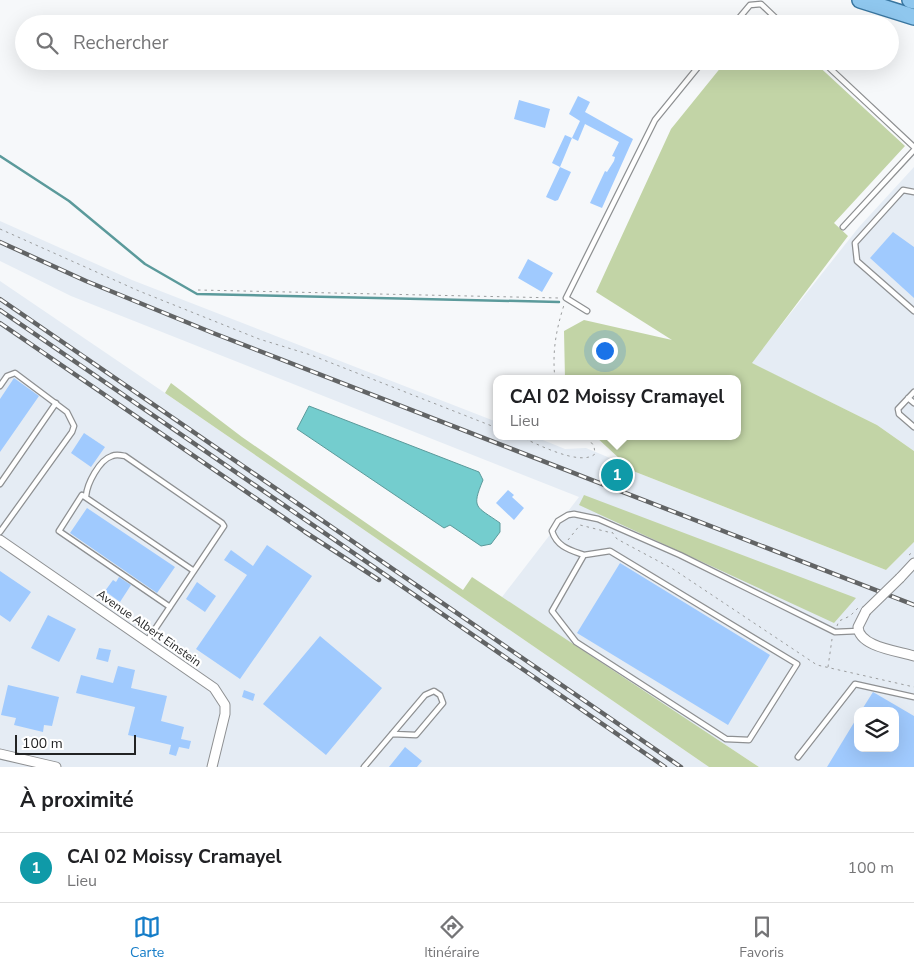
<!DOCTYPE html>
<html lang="fr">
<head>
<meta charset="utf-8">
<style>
	body { margin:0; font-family:"Nunito Sans",sans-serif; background:#f2f2f2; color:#202124 }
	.controls { position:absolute; right:15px; bottom:15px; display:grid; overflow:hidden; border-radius:10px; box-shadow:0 5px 20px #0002 }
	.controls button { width:45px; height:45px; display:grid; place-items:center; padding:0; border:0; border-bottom:1px solid #e0e0e0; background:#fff; color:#202124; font:25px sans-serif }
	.scale { position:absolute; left:15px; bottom:12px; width:121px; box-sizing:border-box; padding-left:5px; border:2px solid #222324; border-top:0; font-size:14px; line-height:18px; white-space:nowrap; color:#222324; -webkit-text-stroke:4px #fff; paint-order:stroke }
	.you { position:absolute; left:604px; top:350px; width:18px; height:18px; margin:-12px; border:4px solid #fff; border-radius:50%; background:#1a73e8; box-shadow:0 0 0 8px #1a73e833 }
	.badge { display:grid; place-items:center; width:32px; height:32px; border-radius:50%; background:#157dc8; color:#fff; font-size:16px; font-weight:700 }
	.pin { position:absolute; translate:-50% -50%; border:2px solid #fff; box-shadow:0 1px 5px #0006 }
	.popup { position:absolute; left:493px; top:375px; width:248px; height:65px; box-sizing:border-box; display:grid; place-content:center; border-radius:10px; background:#fff; filter:drop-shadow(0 1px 4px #0005); font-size:16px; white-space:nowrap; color:#757577 }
	.popup b { font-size:19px; color:#202124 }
	.popup::after { content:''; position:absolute; left:50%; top:100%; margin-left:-10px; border:10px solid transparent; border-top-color:#fff }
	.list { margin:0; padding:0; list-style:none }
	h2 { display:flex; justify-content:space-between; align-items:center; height:65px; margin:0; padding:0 20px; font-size:21px }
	h2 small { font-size:16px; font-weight:400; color:#757577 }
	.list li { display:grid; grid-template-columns:32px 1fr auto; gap:15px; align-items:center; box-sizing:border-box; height:70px; padding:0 20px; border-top:1px solid #e0e0e0 }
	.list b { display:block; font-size:19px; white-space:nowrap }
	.list p { margin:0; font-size:16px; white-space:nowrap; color:#757577 }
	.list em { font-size:16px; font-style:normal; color:#757577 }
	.icon { flex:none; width:28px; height:28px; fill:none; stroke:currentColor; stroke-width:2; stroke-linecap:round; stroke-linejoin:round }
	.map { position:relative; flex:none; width:914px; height:767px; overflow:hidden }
	.search { position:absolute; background:#fff; box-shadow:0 5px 20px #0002; left:15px; right:15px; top:15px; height:55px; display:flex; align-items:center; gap:12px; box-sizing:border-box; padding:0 18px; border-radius:28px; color:#757577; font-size:19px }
	.sheet { height:135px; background:#fff }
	nav { display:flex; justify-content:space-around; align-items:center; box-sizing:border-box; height:70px; border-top:1px solid #e0e0e0; background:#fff; font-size:14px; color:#757577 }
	nav a { display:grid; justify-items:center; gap:2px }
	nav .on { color:#157dc8 }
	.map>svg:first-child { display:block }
</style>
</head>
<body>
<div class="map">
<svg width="914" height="767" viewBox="0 0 914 767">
	<rect width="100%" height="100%" fill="#f6f8fa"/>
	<path fill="#e5ecf4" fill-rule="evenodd" d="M914 167V451L877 425 751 363 859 227Z
		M0 221 132 280 497 422V436H533L565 449 586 448 627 465 633 471 886 570 914 542V767H759L502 597 579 497 71 296 0 261ZM858 711H895V748H858Z
		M0 281 165 393 709 767H0Z"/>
	<path fill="#c2d4a6" d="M726 61H813L905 146 834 223 848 236 752 363 877 425 914 451V542L886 570 633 471 595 436H737V379H565L564 331 584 320 672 340 596 292 671 129Z
		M171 383 242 437 463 590 472 577 759 767H709L165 393Z
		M584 495 856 598 834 623 579 505Z"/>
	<path fill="#74cdce" stroke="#5b9a9b" d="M309 406 479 472 483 480C471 509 476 506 500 523V532L491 544 481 546 450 525 444 528 297 429Z"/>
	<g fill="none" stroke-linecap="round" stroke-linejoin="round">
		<path stroke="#5b9a9b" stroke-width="2.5" d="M0 156 69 201 145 264 197 294 559 302"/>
	</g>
	<path fill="#a0cafe" d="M578 96 590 102 585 112 633 139 602 208 590 203 605 171 607 172 614 161 615 157 612 156 619 142 585 124 578 141 572 138 580 121 569 114Z
		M519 100 550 109 545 128 514 119Z
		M565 135 572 138 560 167 552 163Z
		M560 167 571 172 558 200 555 201 546 197Z
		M893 232 914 247V298L870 258Z
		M528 259 553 273 542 292 518 278Z
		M14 378 39 396 0 452V399Z
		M84 433 105 447 91 467 71 453Z
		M613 469 624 474 621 480 610 475Z
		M508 490 514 495 512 497 524 508 514 520 496 503Z
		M87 508 175 567 157 593 70 533Z
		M267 545 312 576 240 679 196 649 247 575 224 560 231 550 253 566Z
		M620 563 770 655 728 725 577 633Z
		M0 571 31 592 10 622 0 615Z
		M119 577 131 585 120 602 105 591 113 580 116 582Z
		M197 582 216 596 205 612 186 599Z
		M48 615 76 629 59 662 31 648Z
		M320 636 382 688 326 755 263 704Z
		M99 648 111 650 108 662 96 659Z
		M118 666 135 670 131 688 167 696 161 721 184 727 181 739 191 741 189 749 179 747 176 756 169 754 171 745 128 735 135 707 76 693 81 675 113 683Z
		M8 685 59 697 52 726 44 725 43 732 14 725 16 718 1 715Z
		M244 690 255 694 253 701 242 697Z
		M873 692 914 716V767H827L858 716V748H895V711H861Z
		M405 747 422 761 417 767H389Z"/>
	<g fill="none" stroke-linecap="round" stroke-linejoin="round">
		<defs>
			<path id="service" d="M734 24 750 5 761 4 782 24
				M822 61 914 147
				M914 192 903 190 855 243 857 261 914 311
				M843 227 914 150
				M587 311 566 298 655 120 703 61
				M0 386 7 376 15 373 67 412 74 426 72 432 0 532
				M914 392 898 409 899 414 914 427
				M908 398 914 403
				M0 484 56 403
				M86 496C87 484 99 460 112 456 116 454 120 455 125 456L222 523 224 526 147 641
				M610 551 797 664 749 740 726 739 576 642 552 611 584 555Z
				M584 555C570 550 557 547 552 531L558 521 568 515 574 514 598 519 680 555 821 625 835 632 858 631
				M170 607 59 531 82 495 194 571
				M798 757 855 684 914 697
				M364 767 425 695 434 691 440 695 443 703 416 735 392 734"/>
			<path id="minor" d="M0 540 214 688 225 705V714L212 767
				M900 578 914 563
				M866 611 858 627C859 647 898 651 914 656
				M0 754 56 767"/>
			<path id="primary" d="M860 0 914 17
				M910 0 914 1"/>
		</defs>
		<use href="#service" stroke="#8e9092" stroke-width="7"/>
		<use href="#minor" stroke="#8e9092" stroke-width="11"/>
		<use href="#primary" stroke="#3976a0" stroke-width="18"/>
		<path stroke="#9b9d9e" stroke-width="1" stroke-dasharray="2.5 4" stroke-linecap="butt" d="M0 229 139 291 259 339 311 355 497 428
			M198 290 559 298
			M555 379C552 352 556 330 564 305
			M519 436C535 443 580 467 595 454L594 446 586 436
			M612 532 617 539 673 569 817 665 914 687
			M568 540 580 525 612 533
			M909 555 914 551
			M837 626 839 621 850 616 858 608
			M828 667 832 639"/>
		<use href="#service" stroke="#fff" stroke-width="4.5"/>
		<use href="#minor" stroke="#fff" stroke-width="9"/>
		<use href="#primary" stroke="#8fc7ee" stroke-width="15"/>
		<defs>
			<path id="rail" d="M0 242 86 281 213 333 914 605
				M0 299 681 767
				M0 310 665 767
				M0 323 305 532 379 580"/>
		</defs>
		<use href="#rail" stroke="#626465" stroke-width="4.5"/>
		<use href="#rail" stroke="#fff" stroke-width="2.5" stroke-dasharray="8" stroke-linecap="butt"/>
		<defs>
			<path id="minor-bridge" d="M866 611 900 578"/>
		</defs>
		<use href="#minor-bridge" stroke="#8e9092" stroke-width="11" stroke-linecap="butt"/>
		<use href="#minor-bridge" stroke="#fff" stroke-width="9"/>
	</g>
	<g text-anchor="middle" stroke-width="4.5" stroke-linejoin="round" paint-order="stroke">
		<g font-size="12" fill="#222324" stroke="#fff">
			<text transform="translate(149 628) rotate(35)" y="4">Avenue Albert Einstein</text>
		</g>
	</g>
</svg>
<div class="controls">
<button><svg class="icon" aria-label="layers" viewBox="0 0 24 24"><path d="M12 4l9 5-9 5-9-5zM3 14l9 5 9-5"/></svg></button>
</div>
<div class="scale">100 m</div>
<div class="you"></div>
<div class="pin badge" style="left:617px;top:475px;background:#0f9aa8">1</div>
<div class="popup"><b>CAI 02 Moissy Cramayel</b>Lieu</div>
<div class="search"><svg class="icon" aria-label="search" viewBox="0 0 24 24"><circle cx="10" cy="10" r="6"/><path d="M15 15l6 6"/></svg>Rechercher</div>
</div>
<section class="sheet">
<h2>À proximité<small></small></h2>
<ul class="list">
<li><span class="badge" style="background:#0f9aa8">1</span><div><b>CAI 02 Moissy Cramayel</b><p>Lieu</p></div><em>100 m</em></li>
</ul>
</section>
<nav>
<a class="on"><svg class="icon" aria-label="map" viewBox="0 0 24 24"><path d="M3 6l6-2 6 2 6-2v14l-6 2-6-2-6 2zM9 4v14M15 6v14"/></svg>Carte</a>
<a><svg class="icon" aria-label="directions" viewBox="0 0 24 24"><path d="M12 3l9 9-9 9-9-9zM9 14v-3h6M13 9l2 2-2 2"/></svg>Itinéraire</a>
<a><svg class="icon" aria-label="saved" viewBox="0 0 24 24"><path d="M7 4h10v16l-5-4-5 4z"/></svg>Favoris</a>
</nav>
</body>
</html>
